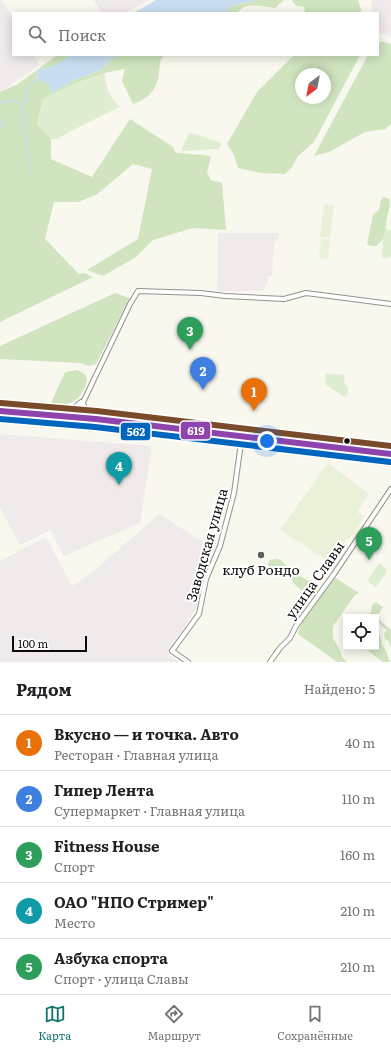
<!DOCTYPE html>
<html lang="ru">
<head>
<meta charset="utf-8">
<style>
	body { margin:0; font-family:Literata,serif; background:#f2f2f2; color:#202124 }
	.controls { position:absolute; right:12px; bottom:12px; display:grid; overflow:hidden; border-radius:0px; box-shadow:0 2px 10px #0003 }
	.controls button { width:36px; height:36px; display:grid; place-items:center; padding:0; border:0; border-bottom:1px solid #e0e0e0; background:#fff; color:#202124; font:20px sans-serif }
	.compass { position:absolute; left:295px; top:68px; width:36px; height:36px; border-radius:50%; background:#fff; box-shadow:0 2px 10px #0003; rotate:212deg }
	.scale { position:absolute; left:12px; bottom:10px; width:75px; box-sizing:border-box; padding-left:4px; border:2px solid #0b0b0b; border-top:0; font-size:11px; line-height:14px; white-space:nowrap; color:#0b0b0b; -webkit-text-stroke:3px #fff; paint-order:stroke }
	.you { position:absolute; left:267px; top:441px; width:14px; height:14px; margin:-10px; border:3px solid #fff; border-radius:50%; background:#1a73e8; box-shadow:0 0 0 6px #1a73e833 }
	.badge { display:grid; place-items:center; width:26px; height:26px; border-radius:50%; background:#0f766e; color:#fff; font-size:13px; font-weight:700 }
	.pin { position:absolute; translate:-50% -33px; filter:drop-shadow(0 1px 2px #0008) }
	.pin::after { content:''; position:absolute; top:21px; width:14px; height:12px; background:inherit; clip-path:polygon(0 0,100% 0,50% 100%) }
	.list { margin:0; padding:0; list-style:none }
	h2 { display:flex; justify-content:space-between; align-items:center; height:52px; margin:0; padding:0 16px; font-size:17px }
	h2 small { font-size:13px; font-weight:400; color:#757577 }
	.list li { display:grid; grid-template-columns:26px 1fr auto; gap:12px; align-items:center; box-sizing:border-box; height:56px; padding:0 16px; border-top:1px solid #e0e0e0 }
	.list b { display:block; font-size:15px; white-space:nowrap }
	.list p { margin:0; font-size:13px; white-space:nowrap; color:#757577 }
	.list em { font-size:13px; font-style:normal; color:#757577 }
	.icon { flex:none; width:22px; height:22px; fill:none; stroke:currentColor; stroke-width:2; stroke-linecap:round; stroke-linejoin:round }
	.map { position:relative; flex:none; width:391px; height:662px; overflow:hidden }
	.search { position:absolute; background:#fff; box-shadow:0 2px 10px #0003; left:12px; right:12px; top:12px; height:44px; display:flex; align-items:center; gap:10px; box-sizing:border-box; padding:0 14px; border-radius:0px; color:#757577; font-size:15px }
	.sheet { height:332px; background:#fff }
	nav { display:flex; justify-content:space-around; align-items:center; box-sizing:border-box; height:56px; border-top:1px solid #e0e0e0; background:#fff; font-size:11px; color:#757577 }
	nav a { display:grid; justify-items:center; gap:2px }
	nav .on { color:#0f766e }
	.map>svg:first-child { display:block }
</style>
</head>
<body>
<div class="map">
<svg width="391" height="662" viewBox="0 0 391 662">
	<rect width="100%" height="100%" fill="#f9f8ee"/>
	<path fill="#f0eaeb" d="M0 0H2L13 17V55H34L40 65 0 92Z
		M94 0H148L125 13H101Z
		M371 0H391V37L379 32 378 13H373Z
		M218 233H279V238L274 243 272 276H268V281L263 291H217Z
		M0 434 152 446 140 523 64 556 50 530 20 545 0 508Z
		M159 514 214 549 200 582 199 604 167 654 179 662H0V561L46 537 72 586 95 570Z"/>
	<path fill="#dfeed0" d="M104 72 108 92 119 107 71 131 58 139H51L37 124 43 99 78 81Z
		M192 133 222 143 219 149 181 151 188 135Z
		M383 227 391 231V257L388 258H382Z
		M326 373 345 375 344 382 348 388 347 396 344 397 325 384Z
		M379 563 387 569 386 573 376 587 367 581Z"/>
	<path fill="#cfe4bf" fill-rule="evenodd" d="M257 0H284L275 8C262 7 246 1 237 13H225L231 6Z
		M292 0H358L362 13H305L304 7C298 6 294 6 292 0Z
		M382 41 391 44V124L385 129 365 132 329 152 314 156 368 55H378V44Z
		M57 55H72L52 67 38 70 36 78C46 81 48 82 51 93L74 80 100 70 116 55H164C159 60 160 66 159 72 158 89 148 99 133 104L122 81 125 69C92 74 73 84 43 99L37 124 51 139V159L92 177 130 119 173 147 176 153 204 155 211 157 207 172 211 180 222 183 226 230 193 228 153 240 136 257 103 276 87 270 138 239 152 169 133 164 96 195 78 202H54L45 239 79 274 84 273 93 277 0 322V92L18 84Z
		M294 55H360L314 142 298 156 292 167 285 174 261 173 238 168 234 155 227 144 257 92ZM301 74H325V98H301Z
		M384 197 388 198 390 201C390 207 388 212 387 217 386 226 384 254 367 244L373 215 379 210 381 200Z
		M115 293 130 298 96 364 89 366 80 363 0 359V346Z
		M77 370C88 374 89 379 84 389 82 392 80 397 77 399 70 405 58 406 50 405L65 372Z
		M275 559 281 560 292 572 311 582 313 588 308 594C302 592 298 587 293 583L292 579 288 575 280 576 269 570 268 564 270 560Z
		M334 577 359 593 355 595 333 626V638L340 650 342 657 347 662H337L298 634C298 622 327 588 334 577Z
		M376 602 383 607C373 620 382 621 391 630V648L389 641 385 639 384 633 387 630 381 626 376 617H364L367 614 371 613 372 605Z
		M376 627 382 641 381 643 386 651 390 662H383L363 647H376Z"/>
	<path fill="#e9f1d9" d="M324 204 334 205 330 238 320 237Z
		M321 239 330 240 328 259 319 258Z
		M328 463 369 494 357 512 364 517 349 539 345 540V546L333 564 280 530Z"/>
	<path fill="#c8def0" d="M156 0H257L231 6 225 13H134Z
		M72 55H116L100 70 74 80 51 93C48 83 46 81 36 78L38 70 52 67Z"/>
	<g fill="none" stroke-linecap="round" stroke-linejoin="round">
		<path stroke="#c8def0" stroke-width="1.5" d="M0 103 13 100 21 105 27 100 25 92 31 84 41 79
			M21 105 31 173
			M0 119 3 123 0 127"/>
		<defs>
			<path id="street" d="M83 403 86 412 94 418
				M55 414 71 410 81 402
				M76 417 130 304 138 291 201 293 225 296 284 299 306 293 391 304
				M188 662 172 651 199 614 206 579 220 546 234 493 242 436
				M270 662 280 648 290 638 296 626 334 574 391 489"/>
			<path id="secondary" d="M0 411 96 419 391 454"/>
		</defs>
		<use href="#street" stroke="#92928d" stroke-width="6"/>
		<use href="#secondary" stroke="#898884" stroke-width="8"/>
		<use href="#street" stroke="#fefefc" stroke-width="4"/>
		<use href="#secondary" stroke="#f3f4e8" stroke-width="5.5"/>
		<defs>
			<path id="bus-1" d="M0 411 96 419 391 454"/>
			<path id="bus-2" d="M0 419 95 427 390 462"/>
			<path id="bus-3" d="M1 403 97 411 391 446"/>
		</defs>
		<use href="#bus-1" stroke="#fff" stroke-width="9"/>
		<use href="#bus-2" stroke="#fff" stroke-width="9"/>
		<use href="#bus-3" stroke="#fff" stroke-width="9"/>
		<use href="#bus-1" stroke="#8e44ad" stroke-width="6"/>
		<use href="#bus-2" stroke="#0065bd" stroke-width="6"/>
		<use href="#bus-3" stroke="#7a4b2a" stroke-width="6"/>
	</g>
	<circle fill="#0b0b0b" stroke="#fff" stroke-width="1.5" cx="347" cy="441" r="3.5"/>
	<circle fill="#5e5e5a" stroke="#fff" stroke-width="1.5" cx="261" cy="555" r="4"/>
	<g text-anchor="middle" stroke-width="4" stroke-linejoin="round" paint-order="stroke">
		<g font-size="14" fill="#0b0b0b" stroke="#fff">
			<text transform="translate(207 545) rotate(-74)" y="5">Заводская улица</text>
			<text transform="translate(315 580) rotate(-55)" y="5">улица Славы</text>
		</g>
		<g font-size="14" fill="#0b0b0b" stroke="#fff">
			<text x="261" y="575">клуб Рондо</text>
		</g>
	</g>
	<g stroke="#fff" stroke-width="1.5">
		<rect x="180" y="421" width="31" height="19" rx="4" fill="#8e44ad"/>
		<rect x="120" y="422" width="31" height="19" rx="4" fill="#0065bd"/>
	</g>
	<g font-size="11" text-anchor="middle" font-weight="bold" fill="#fff">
		<text x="196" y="435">619</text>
		<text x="136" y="436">562</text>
	</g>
</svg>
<div class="controls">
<button><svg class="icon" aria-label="locate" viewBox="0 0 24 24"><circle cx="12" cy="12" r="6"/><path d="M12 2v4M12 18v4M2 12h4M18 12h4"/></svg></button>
</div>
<svg class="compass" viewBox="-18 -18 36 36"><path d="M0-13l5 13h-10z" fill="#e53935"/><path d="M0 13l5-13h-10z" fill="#757577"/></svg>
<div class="scale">100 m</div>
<div class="you"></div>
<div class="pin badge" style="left:254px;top:411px;background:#e8710a">1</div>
<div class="pin badge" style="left:203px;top:390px;background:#3f7fe0">2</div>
<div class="pin badge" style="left:190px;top:350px;background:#2e9e5b">3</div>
<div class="pin badge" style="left:119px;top:485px;background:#0f9aa8">4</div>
<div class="pin badge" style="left:369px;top:560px;background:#2e9e5b">5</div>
<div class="search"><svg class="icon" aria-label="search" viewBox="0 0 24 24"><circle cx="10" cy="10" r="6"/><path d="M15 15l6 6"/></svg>Поиск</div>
</div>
<section class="sheet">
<h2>Рядом<small>Найдено: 5</small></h2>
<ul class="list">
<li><span class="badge" style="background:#e8710a">1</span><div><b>Вкусно — и точка. Авто</b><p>Ресторан · Главная улица</p></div><em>40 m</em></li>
<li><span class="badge" style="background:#3f7fe0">2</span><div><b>Гипер Лента</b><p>Супермаркет · Главная улица</p></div><em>110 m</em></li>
<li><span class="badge" style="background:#2e9e5b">3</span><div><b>Fitness House</b><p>Спорт</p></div><em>160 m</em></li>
<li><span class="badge" style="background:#0f9aa8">4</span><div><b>ОАО &quot;НПО Стример&quot;</b><p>Место</p></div><em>210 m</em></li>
<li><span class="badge" style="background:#2e9e5b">5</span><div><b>Азбука спорта</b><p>Спорт · улица Славы</p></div><em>210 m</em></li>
</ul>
</section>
<nav>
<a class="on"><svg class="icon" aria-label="map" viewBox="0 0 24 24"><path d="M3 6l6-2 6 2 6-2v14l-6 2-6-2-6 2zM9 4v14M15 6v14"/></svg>Карта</a>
<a><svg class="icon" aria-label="directions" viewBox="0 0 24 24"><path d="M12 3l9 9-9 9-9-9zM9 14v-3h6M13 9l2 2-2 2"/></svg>Маршрут</a>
<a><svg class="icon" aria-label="saved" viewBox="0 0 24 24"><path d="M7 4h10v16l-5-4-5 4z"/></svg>Сохранённые</a>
</nav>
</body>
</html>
